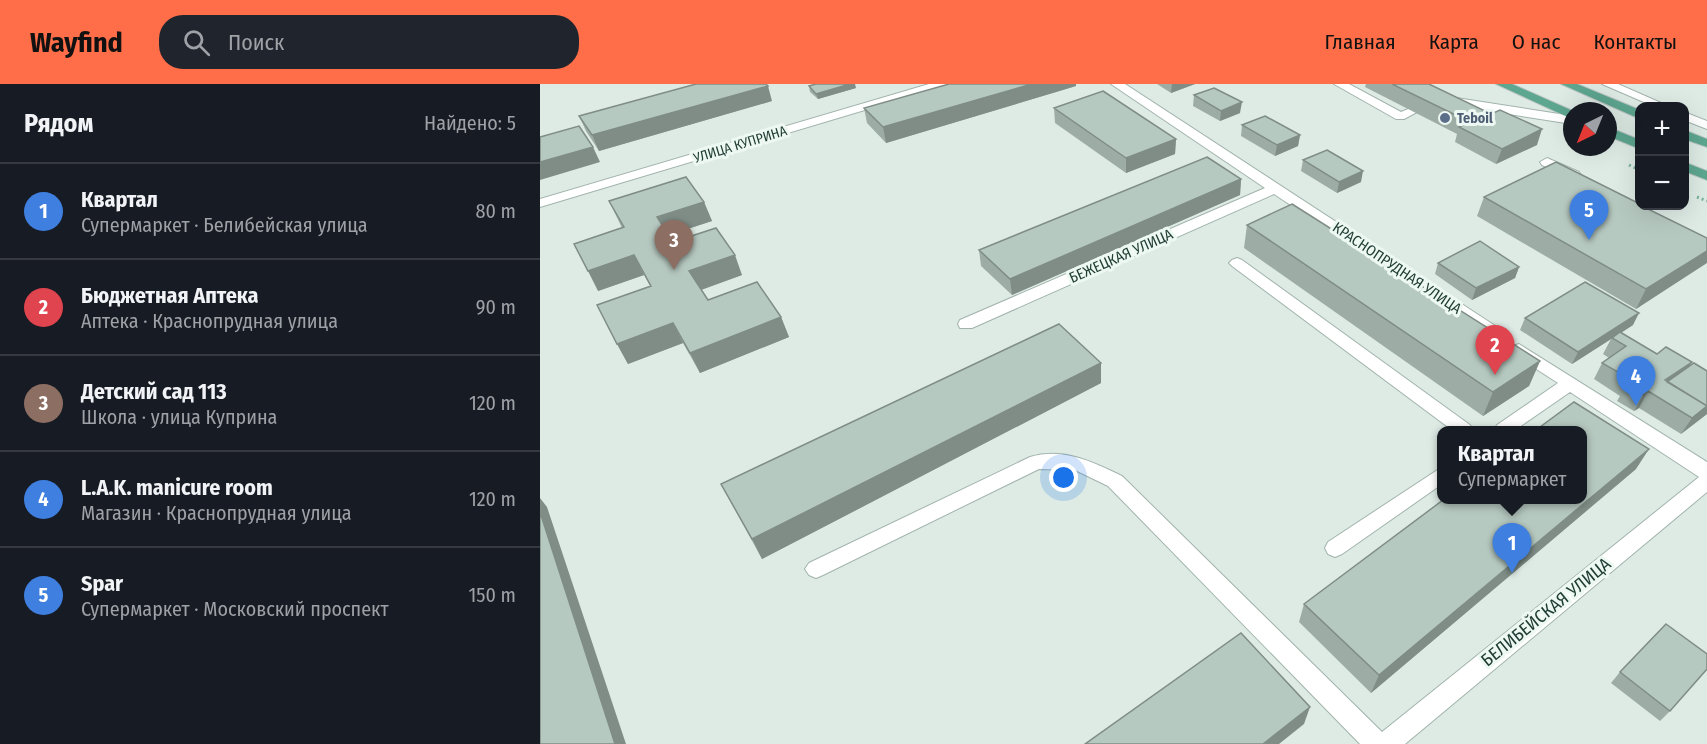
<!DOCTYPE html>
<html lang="ru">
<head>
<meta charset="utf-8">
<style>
	body { margin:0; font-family:"Fira Sans Condensed",sans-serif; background:#20242c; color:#f1f3f6 }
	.controls { position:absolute; right:18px; top:18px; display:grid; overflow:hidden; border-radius:12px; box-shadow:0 6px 24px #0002 }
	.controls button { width:54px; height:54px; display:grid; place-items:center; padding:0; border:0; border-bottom:2px solid #363941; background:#171b24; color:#f1f3f6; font:30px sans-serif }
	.compass { position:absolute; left:1023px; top:18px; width:54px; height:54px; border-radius:50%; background:#171b24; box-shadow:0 6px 24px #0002; rotate:223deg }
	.you { position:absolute; left:524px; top:394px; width:21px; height:21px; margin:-15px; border:4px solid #fff; border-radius:50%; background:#1a73e8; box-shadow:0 0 0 9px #1a73e833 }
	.badge { display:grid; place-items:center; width:39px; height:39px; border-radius:50%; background:#ff6e48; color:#fff; font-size:20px; font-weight:700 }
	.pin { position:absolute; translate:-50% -50px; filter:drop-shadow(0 2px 3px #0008) }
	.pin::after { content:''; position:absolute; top:32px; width:21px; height:18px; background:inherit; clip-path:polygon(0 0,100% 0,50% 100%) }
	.popup { position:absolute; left:897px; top:342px; width:150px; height:78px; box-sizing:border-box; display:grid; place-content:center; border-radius:12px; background:#171b24; filter:drop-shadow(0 2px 4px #0005); font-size:20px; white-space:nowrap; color:#9ea1a6 }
	.popup b { font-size:22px; color:#f1f3f6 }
	.popup::after { content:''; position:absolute; left:50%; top:100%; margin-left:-12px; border:12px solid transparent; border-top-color:#171b24 }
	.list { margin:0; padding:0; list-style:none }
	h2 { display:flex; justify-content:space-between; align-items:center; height:78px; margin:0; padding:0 24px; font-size:26px }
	h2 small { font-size:20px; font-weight:400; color:#9ea1a6 }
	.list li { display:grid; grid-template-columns:39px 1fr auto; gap:18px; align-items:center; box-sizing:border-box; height:96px; padding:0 24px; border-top:2px solid #363941 }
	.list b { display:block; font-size:22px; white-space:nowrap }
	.list p { margin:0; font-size:20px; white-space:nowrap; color:#9ea1a6 }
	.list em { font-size:20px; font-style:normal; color:#9ea1a6 }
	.icon { flex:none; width:33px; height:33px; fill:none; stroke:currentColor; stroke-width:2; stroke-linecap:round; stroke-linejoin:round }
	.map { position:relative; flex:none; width:1167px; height:660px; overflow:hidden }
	header { display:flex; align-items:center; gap:36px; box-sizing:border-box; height:84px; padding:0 30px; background:#ff6e48; color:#111 }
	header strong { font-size:28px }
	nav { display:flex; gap:33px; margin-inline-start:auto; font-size:21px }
	.search { width:420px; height:54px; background:#20242c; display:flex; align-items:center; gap:15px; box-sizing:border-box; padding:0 21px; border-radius:24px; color:#9ea1a6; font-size:22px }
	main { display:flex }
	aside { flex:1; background:#171b24 }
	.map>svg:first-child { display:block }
</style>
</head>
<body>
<header>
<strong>Wayfind</strong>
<div class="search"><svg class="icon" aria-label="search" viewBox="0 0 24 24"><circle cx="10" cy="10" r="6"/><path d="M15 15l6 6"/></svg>Поиск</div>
<nav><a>Главная</a><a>Карта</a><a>О нас</a><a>Контакты</a></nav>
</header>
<main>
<aside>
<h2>Рядом<small>Найдено: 5</small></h2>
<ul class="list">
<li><span class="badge" style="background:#3f7fe0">1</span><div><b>Квартал</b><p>Супермаркет · Белибейская улица</p></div><em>80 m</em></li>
<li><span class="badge" style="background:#e0444e">2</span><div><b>Бюджетная Аптека</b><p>Аптека · Краснопрудная улица</p></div><em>90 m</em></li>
<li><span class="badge" style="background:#8d6e63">3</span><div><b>Детский сад 113</b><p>Школа · улица Куприна</p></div><em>120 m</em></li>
<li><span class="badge" style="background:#3f7fe0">4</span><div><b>L.A.K. manicure room</b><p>Магазин · Краснопрудная улица</p></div><em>120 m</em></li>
<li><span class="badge" style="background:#3f7fe0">5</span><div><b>Spar</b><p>Супермаркет · Московский проспект</p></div><em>150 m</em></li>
</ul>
</aside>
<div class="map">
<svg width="1167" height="660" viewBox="0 0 1167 660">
	<rect width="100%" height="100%" fill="#deebe5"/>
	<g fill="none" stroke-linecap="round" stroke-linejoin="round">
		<defs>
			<path id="minor" d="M389 0H407L405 2 0 123V115Z
				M571 0H585L960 245 962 249 960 253H948L734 110 432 244H420L418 240 420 236 725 104Z
				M794 0H809L861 28 873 23 879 27 864 35H856Z
				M1062 0H1078L1128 22H1113Z
				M910 13 1032 32V40L906 20 904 17Z
				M1144 28 1167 37V45L1144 36Z
				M1007 74 1039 88 1041 91 1039 94H1029L1002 81 1000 78Z
				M697 174 702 176 930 341 933 346H912L692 182 689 179 692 176Z
				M979 260 1167 378V408L865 660H820L568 402 535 386 499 385 283 491 276 494 269 491 265 485 269 479 490 373C523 363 553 378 582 392L842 648 1159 393 1030 308 975 346H954L957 341 1018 299 973 270 971 266 973 262Z
				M902 383V400L802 470 795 473 788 470 785 464 788 458Z"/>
			<path id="major" d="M956 0H972L1033 27 1032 35Z
				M1021 0H1037L1100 26V35Z
				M1068 43 1100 56V65L1068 52Z
				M1144 46 1167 55V63L1144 55Z
				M1144 78 1167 87V96L1144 87Z"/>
		</defs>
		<use href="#minor" stroke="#a1b3ac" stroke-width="2"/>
		<use href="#major" stroke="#c0c8c6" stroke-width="2"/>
		<path stroke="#7bb29f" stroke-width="3" stroke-dasharray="2 3" stroke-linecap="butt" d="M1050 63 1058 67
			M1089 81 1100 86
			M1157 113 1167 117"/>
		<use href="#minor" fill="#fff" fill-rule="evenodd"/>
		<use href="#major" fill="#5da690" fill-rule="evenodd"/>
	</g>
	<path fill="#9dada5" d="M617 0H655L631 9Z
		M826 0H889L997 61 956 80 915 58 917 50 825 3Z
		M269 2 316 4 278 15 270 8Z
		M536 2 346 59 327 39 324 24Z
		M654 11 700 29 680 37 653 22Z
		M232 17 59 67 46 47 39 32Z
		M514 24 636 55 635 70 586 89 515 39Z
		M702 41 760 51 758 62 735 72 701 52Z
		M763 76 821 98 797 109 761 87Z
		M701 95 700 111 472 211 441 182 439 166Z
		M944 113 1167 154V178L1096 225 937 132Z
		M69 117 164 118 172 137 129 151 133 158 202 191 161 206 168 216 241 233 249 253 160 289 143 259 88 280 77 260 110 202 104 191 58 207 82 144Z
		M707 141 1000 277 989 302 943 332 704 164Z
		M898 179 979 183 975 194 932 216 895 190Z
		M985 234 1093 241 1081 249 1117 270 1152 278 1149 283 1167 330 1141 350 1099 324 1094 327 1077 317 1080 312 1054 295 1062 279 1069 274 1063 270 1071 255 1032 280 980 246Z
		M561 279V299L222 475 181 400Z
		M1096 385 831 609 759 538 764 520Z
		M1080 588 1130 627 1120 637 1071 599Z"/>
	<path fill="#7f8d86" d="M310 0H315L316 4 278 15 276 10Z
		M492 0H536V2L346 59 343 43Z
		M632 0H655L631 9Z
		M228 2 232 17 59 67 52 51Z
		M702 18 700 29 680 37 681 27Z
		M1002 45 997 61 956 80 962 65Z
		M760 51 758 62 735 72 737 61Z
		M636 55 635 70 586 89V74Z
		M53 63 60 78 0 96V78Z
		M823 87 821 98 797 109 799 98Z
		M701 95 700 111 472 211 470 195Z
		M164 118 172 137 126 152 117 133Z
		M1167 167V179L1096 225 1106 205Z
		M94 171 104 191 58 207 48 187Z
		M195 171 202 191 158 207 149 187Z
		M979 183 975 194 932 216 936 204Z
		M1099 229 1093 241 1032 280 1038 268Z
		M241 233 249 253 160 289 150 269Z
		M133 239 143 259 88 280 77 260Z
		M1000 277 989 302 943 332 953 308Z
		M1152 278 1141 294 1128 304 1125 296Z
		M561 279V299L222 475 212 455Z
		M1108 307 1099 324 1094 327 1104 311Z
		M1167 322V330L1141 350 1152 334Z
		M1109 365 1096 385 831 609 839 591Z
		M0 414 7 423 86 660H75L0 428Z
		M770 623 764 640 739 660H723Z"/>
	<path fill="#b6c9c0" stroke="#7f8d86" stroke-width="1.5" d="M156 0H226L228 2 52 51 39 32Z
		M276 0H310L276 10 269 2Z
		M409 0H492L343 43 324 24Z
		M852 0H889L951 30 960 26 1002 45 962 65 919 43 930 38Z
		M674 4 702 18 681 27 654 11Z
		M563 7 636 55 586 74 514 24Z
		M725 32 760 51 737 61 702 41Z
		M39 42 53 63 0 78V53Z
		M787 66 823 87 799 98 763 76Z
		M667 73 701 95 470 195 439 166Z
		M1016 78 1100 120V122H1102L1167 154V167L1106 205 944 113Z
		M146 93 164 118 117 133 133 158 176 144 195 171 149 187 168 216 217 198 241 233 150 269 133 239 77 260 57 221 111 202 94 171 48 187 34 160 84 143 69 117Z
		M752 120 1000 277 953 308 707 141Z
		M940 157 979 183 936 204 898 179Z
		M1045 198 1099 229 1038 268 985 234Z
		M519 240 561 279 212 455 181 400Z
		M1080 248 1117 270 1126 263 1152 278 1125 296 1167 322 1152 334 1108 307 1104 311 1086 300 1092 296 1062 279 1086 262 1072 254Z
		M1154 279 1167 287V322L1127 298Z
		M1034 318 1109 365 839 591 764 520 903 416H1042V346H996Z
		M0 428 75 660H0Z
		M1126 540 1167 570V585L1130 627 1080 588Z
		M701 549 770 623 723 660H545Z"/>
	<circle fill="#5c6f8a" stroke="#eef8f3" stroke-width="2" cx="905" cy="34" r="6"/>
	<g text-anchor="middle" stroke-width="6" stroke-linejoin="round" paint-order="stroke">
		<g font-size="14" font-weight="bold" fill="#4e5e75" stroke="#eef8f3" text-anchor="start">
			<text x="917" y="39">Teboil</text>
		</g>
		<g font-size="14" fill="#1e3c33" stroke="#eef8f3">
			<text transform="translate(200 60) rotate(-17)" y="5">УЛИЦА КУПРИНА</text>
		</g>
		<g font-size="15" fill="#1e3c33" stroke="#eef8f3">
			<text transform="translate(581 172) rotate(-24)" y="5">БЕЖЕЦКАЯ УЛИЦА</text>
			<text transform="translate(857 184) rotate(34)" y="5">КРАСНОПРУДНАЯ УЛИЦА</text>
		</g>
		<g font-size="18" fill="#1e3c33" stroke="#eef8f3">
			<text transform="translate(1006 528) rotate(-39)" y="6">БЕЛИБЕЙСКАЯ УЛИЦА</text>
		</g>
	</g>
</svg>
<div class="controls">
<button>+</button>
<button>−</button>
</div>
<svg class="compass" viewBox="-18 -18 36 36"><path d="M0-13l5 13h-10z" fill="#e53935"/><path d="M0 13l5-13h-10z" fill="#9ea1a6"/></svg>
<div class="you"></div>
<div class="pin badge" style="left:972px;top:489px;background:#3f7fe0">1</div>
<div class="popup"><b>Квартал</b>Супермаркет</div>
<div class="pin badge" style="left:955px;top:291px;background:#e0444e">2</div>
<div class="pin badge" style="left:134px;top:186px;background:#8d6e63">3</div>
<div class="pin badge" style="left:1096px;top:322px;background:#3f7fe0">4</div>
<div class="pin badge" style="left:1049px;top:156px;background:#3f7fe0">5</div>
</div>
</main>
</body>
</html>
